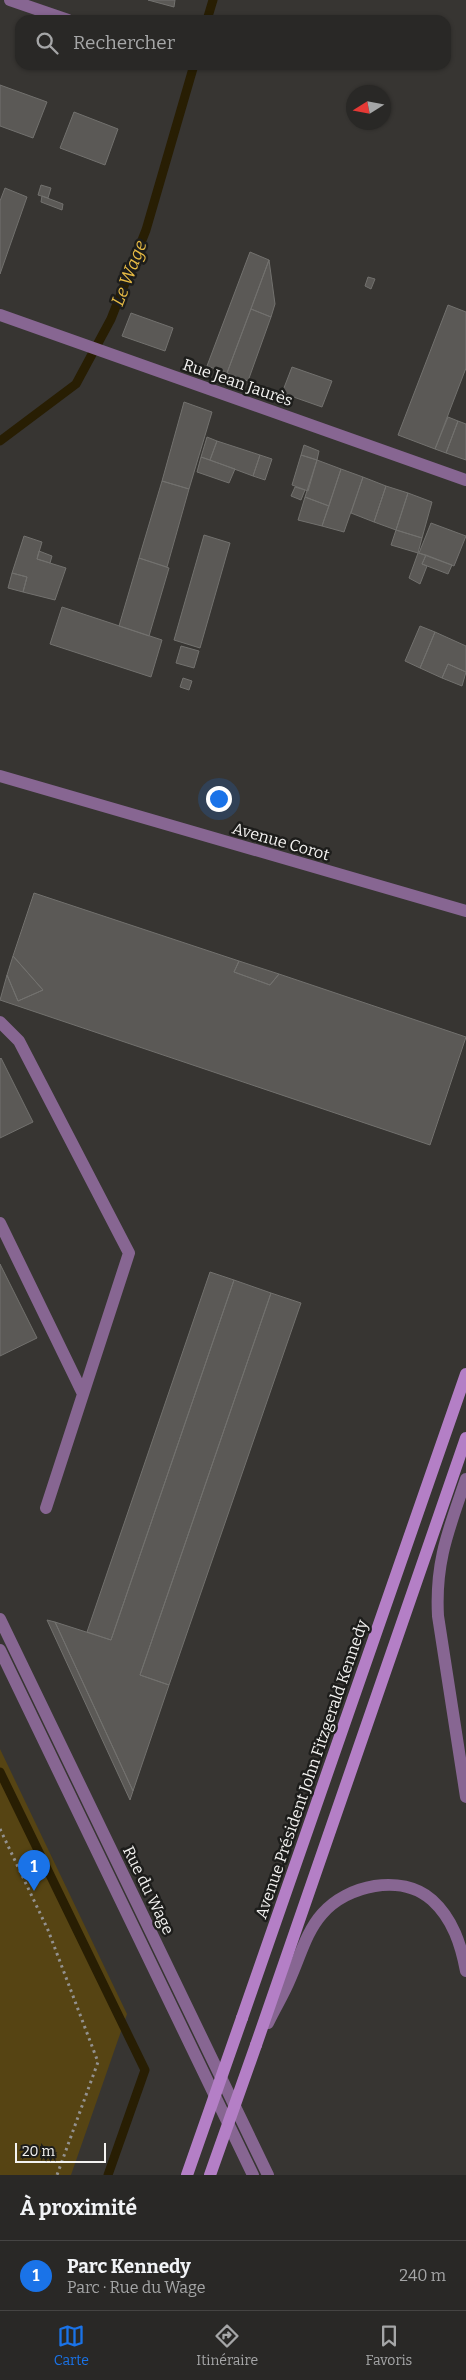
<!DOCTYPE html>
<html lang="fr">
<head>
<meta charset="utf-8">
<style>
	body { margin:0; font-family:Bitter,serif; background:#353432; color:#f1f3f6 }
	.compass { position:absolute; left:346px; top:85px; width:45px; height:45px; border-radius:50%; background:#292826; box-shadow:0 1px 4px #0004; rotate:259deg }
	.scale { position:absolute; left:15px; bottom:12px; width:91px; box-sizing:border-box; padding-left:5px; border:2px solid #f4f3f1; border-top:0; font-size:14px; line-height:18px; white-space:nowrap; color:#f4f3f1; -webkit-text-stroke:4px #1d1d1b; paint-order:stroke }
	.you { position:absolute; left:218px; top:798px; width:18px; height:18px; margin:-12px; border:4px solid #fff; border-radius:50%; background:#1a73e8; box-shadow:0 0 0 8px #1a73e833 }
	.badge { display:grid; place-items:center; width:32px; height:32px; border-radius:50%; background:#1a73e8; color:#fff; font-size:16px; font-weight:700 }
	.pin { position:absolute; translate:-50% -41px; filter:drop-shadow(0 1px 2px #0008) }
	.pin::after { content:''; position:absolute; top:26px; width:18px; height:15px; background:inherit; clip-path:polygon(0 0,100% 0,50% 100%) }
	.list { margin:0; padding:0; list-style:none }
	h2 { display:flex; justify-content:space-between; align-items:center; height:65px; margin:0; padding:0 20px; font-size:21px }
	h2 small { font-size:16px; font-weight:400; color:#a5a6a7 }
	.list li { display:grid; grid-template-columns:32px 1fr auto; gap:15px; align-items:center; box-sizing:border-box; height:70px; padding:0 20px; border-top:1px solid #454443 }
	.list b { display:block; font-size:19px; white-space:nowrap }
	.list p { margin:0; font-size:16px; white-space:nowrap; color:#a5a6a7 }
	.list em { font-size:16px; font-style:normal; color:#a5a6a7 }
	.icon { flex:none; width:28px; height:28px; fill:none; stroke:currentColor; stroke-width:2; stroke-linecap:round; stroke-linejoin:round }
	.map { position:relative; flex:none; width:466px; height:2175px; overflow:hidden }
	.search { position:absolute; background:#292826; box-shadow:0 1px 4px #0004; left:15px; right:15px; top:15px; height:55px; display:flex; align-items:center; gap:12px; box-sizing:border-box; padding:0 18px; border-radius:15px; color:#a5a6a7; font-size:19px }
	.sheet { height:135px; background:#292826 }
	nav { display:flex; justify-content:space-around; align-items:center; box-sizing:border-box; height:70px; border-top:1px solid #454443; background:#292826; font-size:14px; color:#a5a6a7 }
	nav a { display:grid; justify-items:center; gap:2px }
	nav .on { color:#1a73e8 }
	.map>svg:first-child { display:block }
</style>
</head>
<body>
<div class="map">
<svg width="466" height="2175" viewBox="0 0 466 2175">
	<rect width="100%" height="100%" fill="#373532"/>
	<path fill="#564413" d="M0 1749 127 2014 71 2175H0Z"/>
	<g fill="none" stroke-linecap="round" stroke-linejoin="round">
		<path stroke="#281e03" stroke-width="9" d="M207 20 213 0
			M0 441 76 384 111 319 146 230 194 65
			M0 1772 145 2070 108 2175"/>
	</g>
	<path fill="#5b5956" stroke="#72716e" d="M148 0H175L174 7Z
		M0 85 47 102 33 138 0 126Z
		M74 112 118 129 105 165 60 148Z
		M41 185 51 188 48 198 38 195Z
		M5 188 27 197 0 274V201Z
		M42 196 63 204 62 210 41 202Z
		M250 252 269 260 227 373 207 366Z
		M269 260 275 304 271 317 251 309Z
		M368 277 375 279 371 289 365 286Z
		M448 305 466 312V368L435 449 398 435Z
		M251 309 271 317 248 381 227 373Z
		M131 313 173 328 165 351 122 336Z
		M292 367 332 381 322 407 282 393Z
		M184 402 212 412 189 489 162 481Z
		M448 417 458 421 446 453 435 449Z
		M458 421 466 424V460L446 453Z
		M207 437 217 441 210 460 201 457Z
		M217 441 260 455 253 476 210 460Z
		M304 445 319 451 317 460 301 455Z
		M260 455 272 459 265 480 253 476Z
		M301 455 317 460 308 491 292 485Z
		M201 457 235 469 229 483 197 472Z
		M317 460 341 469 329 506 305 497Z
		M341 469 363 477 344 532 322 526Z
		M363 477 386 486 374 522 351 513Z
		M162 481 189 489 167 567 139 558Z
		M386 486 408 493 396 530 374 522Z
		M295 487 305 490 301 500 291 496Z
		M408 493 432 502 422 538 396 530Z
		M305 497 329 506 322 526 298 520Z
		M431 523 466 536 454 566 419 553Z
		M396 530 422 538 418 553 391 545Z
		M204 535 230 543 200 648 174 640Z
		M24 536 42 542 37 559 66 568 55 600 23 592 27 577 12 573Z
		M39 551 52 556 50 563 37 559Z
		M418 553 426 555 422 564 427 566 420 584 409 578Z
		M426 555 452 565 448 574 422 564Z
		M139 558 169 568 149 636 119 626Z
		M12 573 27 577 23 592 8 588Z
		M62 607 162 640 151 677 50 644Z
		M420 626 435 632 420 668 405 661Z
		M435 632 466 646V672L448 664 442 678 420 668Z
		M181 646 199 651 194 668 176 663Z
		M448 664 466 672 462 686 442 678Z
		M183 678 192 681 189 690 180 687Z
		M34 893 239 961 234 972 270 985 279 974 466 1037 430 1145 0 1000 7 975 18 1001 43 990 13 956Z
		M13 956 43 990 18 1001 7 975Z
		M239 961 279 974 270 985 234 972Z
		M1 1058 33 1122 0 1138V1059Z
		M0 1264 37 1338 0 1356Z
		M210 1272 234 1280 111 1640 87 1632Z
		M234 1280 271 1293 140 1675 169 1685 133 1791 55 1622 111 1640Z
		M271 1293 301 1303 169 1685 140 1675Z
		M47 1620 55 1622 133 1791 130 1800Z"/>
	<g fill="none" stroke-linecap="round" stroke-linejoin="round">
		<path stroke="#93918f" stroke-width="3" stroke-dasharray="2.5 4" stroke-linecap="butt" d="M0 1829 48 1930 98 2062 57 2175"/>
		<path stroke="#876692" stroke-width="12" d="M0 1022 19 1041 129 1253 46 1508
			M0 1223 83 1394"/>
		<path stroke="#876692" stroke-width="12" d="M10 0 68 20
			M0 315 466 480
			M466 1479C449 1529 435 1561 438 1616L466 1797
			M268 2023C275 2008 284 1994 290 1979 300 1957 306 1932 322 1914 347 1885 401 1873 432 1900 453 1919 461 1945 466 1971"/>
		<path stroke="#876692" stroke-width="12" d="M0 776 466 911
			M0 1619 268 2175
			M0 1650 253 2175"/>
		<path stroke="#b47fc6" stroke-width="12" d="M242 2018 466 1374
			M256 2045 466 1438"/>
		<path stroke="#b47fc6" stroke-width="12" d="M187 2175 242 2018
			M210 2175 256 2045"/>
	</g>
	<g text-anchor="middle" stroke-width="5" stroke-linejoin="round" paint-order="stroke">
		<g font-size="16" fill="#f4f3f1" stroke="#1d1d1b">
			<text transform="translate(238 382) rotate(19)" y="6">Rue Jean Jaurès</text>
			<text transform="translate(281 841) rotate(16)" y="6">Avenue Corot</text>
			<text transform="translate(311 1769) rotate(-71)" y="6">Avenue Président John Fitzgerald Kennedy</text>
			<text transform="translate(149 1890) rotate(64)" y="6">Rue du Wage</text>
		</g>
		<g font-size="18" font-style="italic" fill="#e6ba44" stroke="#1d1d1b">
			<text transform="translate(129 273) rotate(-69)" y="6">Le Wage</text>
		</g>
	</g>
</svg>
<svg class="compass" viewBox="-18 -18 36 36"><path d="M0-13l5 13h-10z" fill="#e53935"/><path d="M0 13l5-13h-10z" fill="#a5a6a7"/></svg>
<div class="scale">20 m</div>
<div class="you"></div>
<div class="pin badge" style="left:34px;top:1891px">1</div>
<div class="search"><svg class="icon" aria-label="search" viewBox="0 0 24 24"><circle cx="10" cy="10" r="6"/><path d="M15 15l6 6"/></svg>Rechercher</div>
</div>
<section class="sheet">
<h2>À proximité<small></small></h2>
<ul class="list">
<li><span class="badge">1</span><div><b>Parc Kennedy</b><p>Parc · Rue du Wage</p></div><em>240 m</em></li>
</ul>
</section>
<nav>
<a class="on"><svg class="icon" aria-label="map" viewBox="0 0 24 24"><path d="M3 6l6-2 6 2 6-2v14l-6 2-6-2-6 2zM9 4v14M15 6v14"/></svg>Carte</a>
<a><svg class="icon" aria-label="directions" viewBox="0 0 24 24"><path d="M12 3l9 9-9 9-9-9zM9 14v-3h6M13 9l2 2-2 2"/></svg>Itinéraire</a>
<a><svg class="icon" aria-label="saved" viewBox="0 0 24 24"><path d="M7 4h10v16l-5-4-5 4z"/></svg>Favoris</a>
</nav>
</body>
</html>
